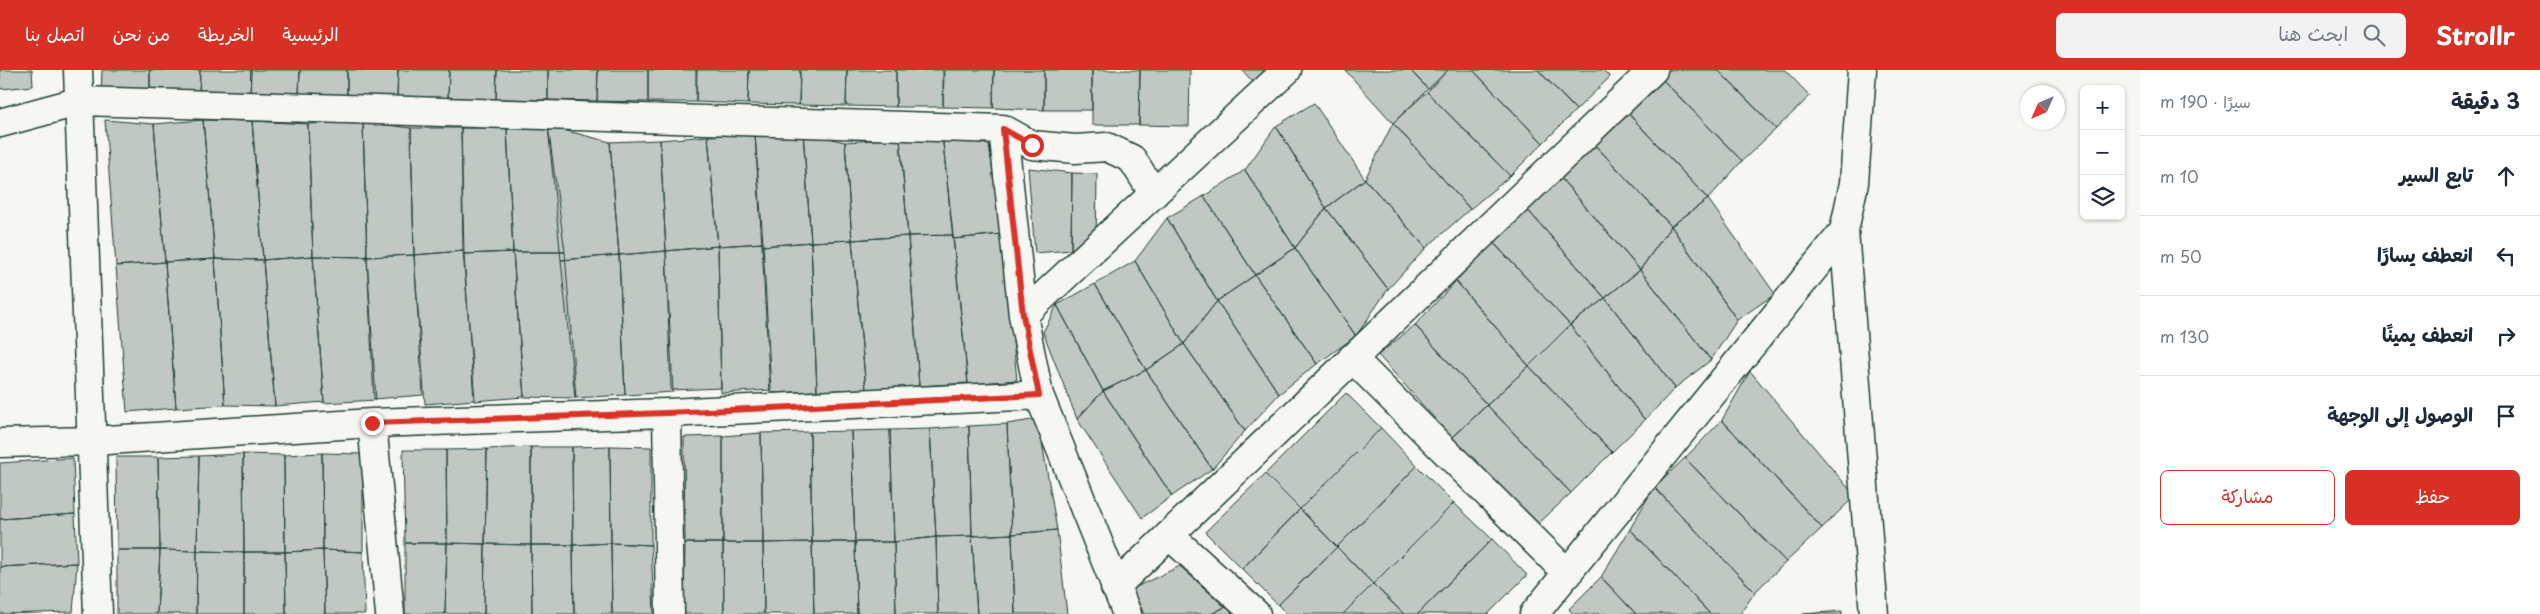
<!DOCTYPE html>
<html lang="ar">
<head>
<meta charset="utf-8">
<style>
	body { margin:0; font-family:"Playpen Sans","Playpen Sans Arabic",sans-serif; background:#f2f2f3; color:#1f2937; direction:rtl }
	.controls { position:absolute; right:15px; top:15px; display:grid; overflow:hidden; border-radius:8px; box-shadow:0 1px 4px #0004 }
	.controls button { width:45px; height:45px; display:grid; place-items:center; padding:0; border:0; border-bottom:1px solid #e0e1e3; background:#fff; color:#1f2937; font:25px sans-serif }
	.compass { position:absolute; left:2020px; top:15px; width:45px; height:45px; border-radius:50%; background:#fff; box-shadow:0 1px 4px #0004; rotate:225deg }
	.stop { position:absolute; width:15px; height:15px; margin:-11px; border:4px solid #d93025; border-radius:50%; background:#fff }
	.stop.end { background:#d93025; border-color:#fff; box-shadow:0 1px 5px #0008 }
	.list { margin:0; padding:0; list-style:none }
	h2 { display:flex; justify-content:space-between; align-items:center; height:65px; margin:0; padding:0 20px; font-size:21px }
	h2 small { font-size:16px; font-weight:400; color:#747a83 }
	.list li { display:grid; grid-template-columns:32px 1fr auto; gap:15px; align-items:center; box-sizing:border-box; height:80px; padding:0 20px; border-top:1px solid #e0e1e3 }
	.list b { display:block; font-size:19px; white-space:nowrap }
	.list em { font-size:16px; font-style:normal; color:#747a83 }
	.actions { display:flex; gap:10px; padding:15px 20px }
	.actions a { flex:1; padding:11px 0; border:1px solid #d93025; border-radius:8px; text-align:center; font-size:18px; color:#d93025 }
	.actions .main { background:#d93025; color:#fff }
	.icon { flex:none; width:28px; height:28px; fill:none; stroke:currentColor; stroke-width:2; stroke-linecap:round; stroke-linejoin:round }
	.map { position:relative; flex:none; width:2140px; height:544px; overflow:hidden; direction:ltr }
	header { display:flex; align-items:center; gap:30px; box-sizing:border-box; height:70px; padding:0 25px; background:#d93025; color:#fff }
	header strong { font-size:24px }
	nav { display:flex; gap:28px; margin-inline-start:auto; font-size:18px }
	.search { width:350px; height:45px; background:#f2f2f3; display:flex; align-items:center; gap:12px; box-sizing:border-box; padding:0 18px; border-radius:8px; color:#747a83; font-size:19px }
	main { display:flex }
	aside { flex:1; background:#fff }
	.map>svg:first-child { display:block }
</style>
</head>
<body>
<header>
<strong>Strollr</strong>
<div class="search"><svg class="icon" aria-label="search" viewBox="0 0 24 24"><circle cx="10" cy="10" r="6"/><path d="M15 15l6 6"/></svg>ابحث هنا</div>
<nav><a>الرئيسية</a><a>الخريطة</a><a>من نحن</a><a>اتصل بنا</a></nav>
</header>
<main>
<aside>
<h2>3 دقيقة<small>سيرًا · 190 m</small></h2>
<ul class="list">
<li><svg class="icon" aria-label="ahead" viewBox="0 0 24 24"><path d="M12 20V5M6 11l6-6 6 6"/></svg><div><b>تابع السير</b></div><em>10 m</em></li>
<li><svg class="icon" aria-label="left" viewBox="0 0 24 24"><path d="M17 20v-9H6M10 6l-5 5 5 5"/></svg><div><b>انعطف يسارًا</b></div><em>50 m</em></li>
<li><svg class="icon" aria-label="right" viewBox="0 0 24 24"><path d="M7 20v-9h11M14 6l5 5-5 5"/></svg><div><b>انعطف يمينًا</b></div><em>130 m</em></li>
<li><svg class="icon" aria-label="arrive" viewBox="0 0 24 24"><path d="M6 21V4h12l-3 4 3 4H6"/></svg><div><b>الوصول إلى الوجهة</b></div></li>
</ul>
<div class="actions"><a class="main">حفظ</a><a>مشاركة</a></div>
</aside>
<div class="map">
<svg width="2140" height="544" viewBox="0 0 2140 544">
	<rect width="100%" height="100%" fill="#f6f6f2"/>
	<filter id="ink" filterUnits="userSpaceOnUse"><feTurbulence type="fractalNoise" baseFrequency=".02" numOctaves="2"/><feDisplacementMap in="SourceGraphic" scale="10" xChannelSelector="R" yChannelSelector="G"/><feConvolveMatrix kernelMatrix="1 2 1 2 8 2 1 2 1" color-interpolation-filters="sRGB"/></filter>
	<g filter="url(#ink)">
		<path fill="#c1c8c3" stroke="#1f3d34" d="M0 0H32L33 16 0 19Z
			M102 0H150V25H101Z
			M150 0H200L199 25H150Z
			M200 0H251L250 26 199 25Z
			M251 0H300L299 25 250 26Z
			M300 0H347V26L299 25Z
			M347 0H398L397 27 347 26Z
			M398 0H449L448 28 397 27Z
			M449 0H497L496 29 448 28Z
			M497 0H548V30L496 29Z
			M548 0H598L597 31 548 30Z
			M598 0H648V32L597 31Z
			M648 0H697L696 32H648Z
			M696 0H749L748 34 696 32Z
			M749 0H800L799 35 748 34Z
			M800 0H847L846 36 799 35Z
			M847 0H896V37L846 36Z
			M896 0H943V37H896Z
			M944 0H994L993 38 943 37Z
			M994 0H1044V40L993 38Z
			M1044 0H1092V40H1044Z
			M1092 0H1140L1139 55H1092Z
			M1140 0H1190L1189 56 1139 55Z
			M1242 0H1267L1254 13Z
			M1345 0H1410L1428 19 1393 53Z
			M1410 0H1448L1428 19Z
			M1448 0H1473L1543 73 1510 106 1427 22Z
			M1473 0H1538L1576 40 1543 73Z
			M1538 0H1603L1610 7 1576 40Z
			M1667 0H1718L1776 59 1742 91 1660 7Z
			M1718 0H1785L1810 26 1776 59Z
			M1660 7 1742 91 1708 129 1625 40Z
			M1427 22 1510 106 1470 139 1393 53Z
			M1314 33 1365 109 1326 138 1276 56Z
			M1625 40 1708 129 1671 156 1593 73Z
			M105 50 154 54 165 192 116 196Z
			M203 50 215 189 165 192 154 54Z
			M203 50 252 51 263 190 215 189Z
			M252 51 308 54 313 186 263 190Z
			M363 52 411 58 414 185 367 187Z
			M363 52 367 187 313 186 308 54Z
			M1393 53 1470 139 1426 178 1365 109Z
			M548 56 610 72 619 185 561 190Z
			M548 56 565 182H513L507 58Z
			M1276 56 1326 138 1295 178 1245 100Z
			M411 58H461L463 181 414 185Z
			M461 58H507L513 182 464 184Z
			M803 62 811 172 762 176 755 64Z
			M803 62 845 72 852 170 811 172Z
			M755 64 763 173 718 176 708 66Z
			M942 64 989 75 1002 164 953 169Z
			M942 64 953 165 908 166 900 68Z
			M708 66 718 176 666 181 660 70Z
			M900 68 908 166 852 170 845 72Z
			M660 70 666 181 619 185 610 72Z
			M1593 73 1671 156 1640 200 1559 106Z
			M1028 98 1072 103 1071 180 1035 183Z
			M1245 100 1295 178 1255 205 1204 126Z
			M1072 103 1097 104 1096 171 1071 180Z
			M1559 106 1640 200 1605 228 1526 138Z
			M1365 109 1426 178 1388 219 1326 138Z
			M1204 126 1255 205 1217 231 1167 148Z
			M1708 129 1775 224 1737 250 1671 156Z
			M1326 138 1388 219 1356 266 1295 178Z
			M1526 138 1605 228 1570 255 1492 171Z
			M1167 148 1217 231 1184 274 1135 191Z
			M1671 156 1737 250 1711 290 1640 200Z
			M1002 164 1017 310 968 314 953 169Z
			M953 165 968 313 919 316 908 166Z
			M908 166 919 316 866 319 852 170Z
			M852 170 866 319 817 321 811 172Z
			M1492 171 1570 255 1529 296 1456 211Z
			M811 172 817 321 770 323 762 176Z
			M763 173 771 320 721 323 718 176Z
			M718 176 721 318 671 320 666 181Z
			M1295 178 1356 266 1317 294 1255 205Z
			M463 181 475 330 425 334 414 185Z
			M666 181 673 322 625 325 619 185Z
			M513 182 524 327 474 331 464 184Z
			M513 182H565L576 328 524 327Z
			M414 185 423 325 374 329 367 187Z
			M619 185 625 325 575 328 561 190Z
			M313 186 324 332 275 336 263 190Z
			M313 186 367 187 376 330 324 333Z
			M215 189 225 335 176 338 165 192Z
			M215 189 263 190 275 336 225 335Z
			M1135 191 1184 274 1146 300 1095 214Z
			M165 192 176 338 127 342 116 196Z
			M1640 200 1711 290 1675 318 1605 228Z
			M1255 205 1317 294 1279 324 1217 231Z
			M1456 211 1529 296 1487 335 1415 255Z
			M1095 214 1146 300 1103 321 1057 235Z
			M1605 228 1675 318 1645 350 1570 255Z
			M1217 231 1279 324 1245 361 1184 274Z
			M1057 235 1103 321 1077 349 1043 262Z
			M1415 255 1487 335 1452 368 1378 285Z
			M1570 255 1645 350 1612 382 1529 296Z
			M1184 274 1245 361 1212 399 1146 300Z
			M1529 296 1612 382 1571 423 1487 335Z
			M1146 300 1212 399 1172 426 1103 321Z
			M1750 301 1855 426 1822 458 1722 350Z
			M1103 321 1172 426 1142 448 1077 349Z
			M1346 323 1381 358 1300 439 1265 404Z
			M1487 335 1571 423 1536 456 1452 368Z
			M1038 349 1057 460 1012 464 1007 354Z
			M1722 350 1822 458 1786 492 1685 388Z
			M1007 354 1012 464 972 466 969 356Z
			M969 356 972 466 936 467 930 359Z
			M1381 358 1417 396 1337 477 1300 439Z
			M930 359 936 467 894 472 890 360Z
			M890 360 894 472H855L851 361Z
			M851 361 855 472H812L810 362Z
			M810 362 812 472 763 473 761 363Z
			M761 363 763 473H723V366Z
			M723 366V473H685L684 367Z
			M610 376 611 473 573 475 572 377Z
			M610 376 651 377V475L611 473Z
			M531 377V475L485 474 487 379Z
			M531 377H572L573 475H531Z
			M487 379 485 474 447 473 446 380Z
			M403 380H446L447 473H405Z
			M322 383 323 480 285 482 284 385Z
			M322 383 363 384V482L323 480Z
			M243 384 244 482 197 481 199 386Z
			M243 384 284 385 285 482H244Z
			M199 386 197 481 160 480 158 387Z
			M116 387H158L160 480H117Z
			M73 388 75 444 0 449V393Z
			M1685 388 1786 492 1755 522 1654 417Z
			M1417 396 1454 433 1373 514 1337 477Z
			M1265 404 1300 439 1242 499 1205 462Z
			M1654 417 1755 522 1740 544H1710L1630 459Z
			M1454 433 1492 469 1418 544H1404L1373 514Z
			M1300 439 1337 477 1278 535 1242 499Z
			M75 444 77 493 0 497V449Z
			M1630 459 1710 544H1636L1601 507Z
			M1057 460 1067 544H1015L1012 464Z
			M1012 464 1015 544H977L972 466Z
			M972 466 977 544H938L936 467Z
			M936 467 938 544H896L894 472Z
			M1492 469 1527 505 1488 544H1418Z
			M812 472 814 544H764L763 473Z
			M812 472H855L857 544H814Z
			M855 472H894L896 544H857Z
			M405 473H447L445 544H405Z
			M447 473 485 474 484 544H445Z
			M611 473 612 544H574L573 475Z
			M611 473 651 475 654 544H612Z
			M685 473H723L724 544H684Z
			M723 473H763L764 544H724Z
			M485 474 531 475 532 544H484Z
			M531 475H573L574 544H532Z
			M1337 477 1373 514 1343 544H1287L1278 535Z
			M117 480H160L157 544H117Z
			M160 480 197 481 196 544H157Z
			M323 480 325 544H286L285 482Z
			M323 480 363 482 365 544H325Z
			M197 481 244 482V544H196Z
			M244 482H285L286 544H244Z
			M77 493 73 542 0 544V497Z
			M1180 496 1225 537 1211 544H1144L1132 519Z
			M1601 507 1636 544H1573L1569 539Z
			M1373 514 1404 544H1343Z
			M1225 537 1236 544H1211Z
			M1842 541V544H1803Z"/>
		<g fill="none" stroke-linecap="round" stroke-linejoin="round">
			<defs>
				<path id="street" d="M78 0 98 544
					M0 53 81 31 1003 59 1032 75 1075 79 1107 77 1132 89 1154 124
					M1003 59 1023 245
					M1844 161 1874 544
					M1352 288 1568 504
					M667 343 670 544
					M372 353 390 544
					M0 373 92 371 372 353 667 343 1039 325
					M1169 465 1256 544
					M1115 517 1653 0
					M1127 544 1039 325 1023 245 1287 0
					M1534 544 1844 161 1854 113 1862 0"/>
			</defs>
			<use href="#street" stroke="#1f3d34" stroke-width="31"/>
			<use href="#street" stroke="#f6f6f2" stroke-width="28"/>
		</g>
	</g>
	<g fill="none" stroke-linecap="round" stroke-linejoin="round" filter="url(#ink)">
		<path stroke="#d93025" stroke-width="6" d="M372 353 667 343 1039 325 1023 245 1003 59 1032 75"/>
	</g>
</svg>
<div class="controls">
<button>+</button>
<button>−</button>
<button><svg class="icon" aria-label="layers" viewBox="0 0 24 24"><path d="M12 4l9 5-9 5-9-5zM3 14l9 5 9-5"/></svg></button>
</div>
<svg class="compass" viewBox="-18 -18 36 36"><path d="M0-13l5 13h-10z" fill="#e53935"/><path d="M0 13l5-13h-10z" fill="#747a83"/></svg>
<div class="stop" style="left:1032px;top:75px"></div>
<div class="stop end" style="left:372px;top:353px"></div>
</div>
</main>
</body>
</html>
